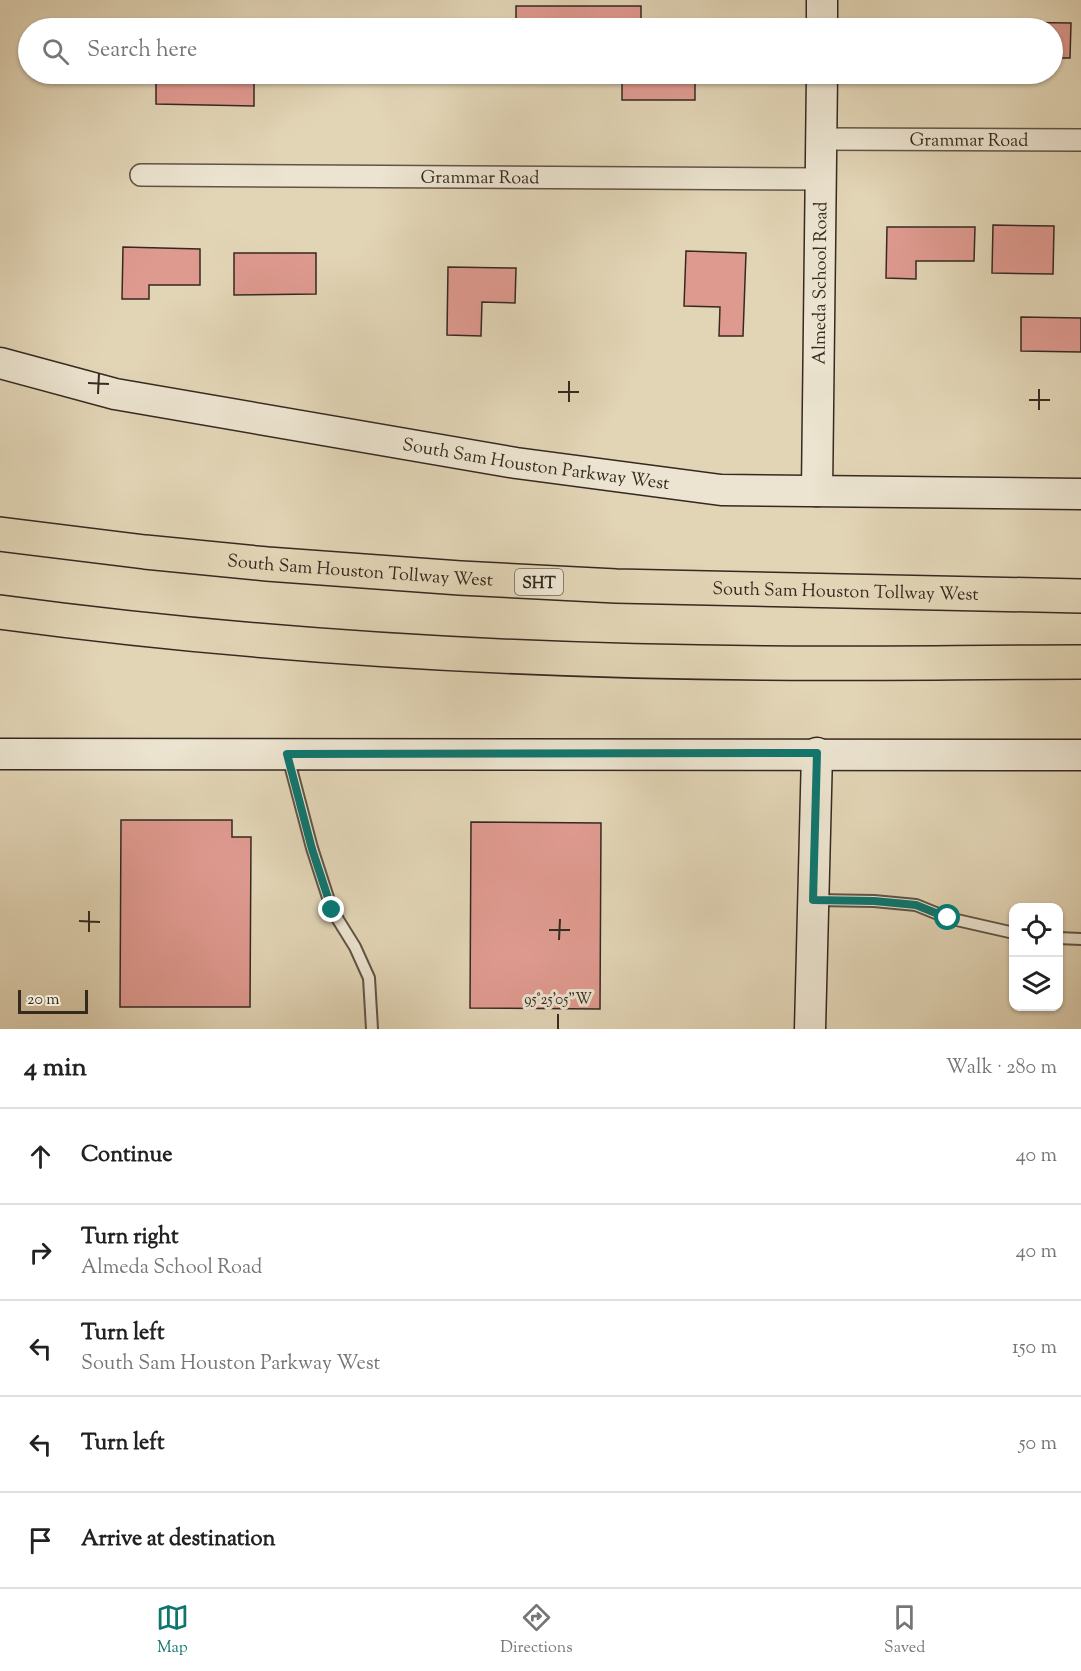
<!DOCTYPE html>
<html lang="en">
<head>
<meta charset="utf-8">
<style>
	body { margin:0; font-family:"Sorts Mill Goudy",serif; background:#f2f2f2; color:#222 }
	.controls { position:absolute; right:18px; bottom:18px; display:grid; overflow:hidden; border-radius:12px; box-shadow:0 2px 4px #0004 }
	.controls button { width:54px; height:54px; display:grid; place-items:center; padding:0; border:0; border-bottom:2px solid #e0e0e0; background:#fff; color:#222; font:30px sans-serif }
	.scale { position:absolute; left:18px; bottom:15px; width:70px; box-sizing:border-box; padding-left:6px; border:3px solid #362920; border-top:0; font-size:16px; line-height:21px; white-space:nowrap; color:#362920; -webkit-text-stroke:4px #ece4d0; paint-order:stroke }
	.stop { position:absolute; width:18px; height:18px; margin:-14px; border:4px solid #0f766e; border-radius:50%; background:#fff }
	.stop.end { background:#0f766e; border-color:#fff; box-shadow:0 2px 6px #0008 }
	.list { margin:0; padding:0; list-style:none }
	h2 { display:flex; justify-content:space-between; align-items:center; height:78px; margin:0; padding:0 24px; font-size:26px }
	h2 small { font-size:20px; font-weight:400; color:#767676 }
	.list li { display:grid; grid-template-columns:39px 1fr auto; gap:18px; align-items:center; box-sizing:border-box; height:96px; padding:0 24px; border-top:2px solid #e0e0e0 }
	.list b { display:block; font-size:22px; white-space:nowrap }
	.list p { margin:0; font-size:20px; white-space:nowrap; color:#767676 }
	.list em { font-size:20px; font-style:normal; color:#767676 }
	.icon { flex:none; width:33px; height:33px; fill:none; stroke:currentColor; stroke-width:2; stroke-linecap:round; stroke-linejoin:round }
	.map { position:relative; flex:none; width:1081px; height:1029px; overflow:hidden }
	.search { position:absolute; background:#fff; box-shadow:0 2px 4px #0004; left:18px; right:18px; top:18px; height:66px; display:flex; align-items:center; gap:15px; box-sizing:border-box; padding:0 21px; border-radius:33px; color:#767676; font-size:22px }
	.sheet { height:558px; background:#fff }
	nav { display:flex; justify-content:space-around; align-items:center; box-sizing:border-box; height:84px; border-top:2px solid #e0e0e0; background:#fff; font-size:16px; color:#767676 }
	nav a { display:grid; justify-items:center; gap:3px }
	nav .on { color:#0f766e }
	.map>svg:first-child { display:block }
</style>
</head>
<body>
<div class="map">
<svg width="1081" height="1029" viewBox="0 0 1081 1029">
	<rect width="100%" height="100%" fill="#e2d5b6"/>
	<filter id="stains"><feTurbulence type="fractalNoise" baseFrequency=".00333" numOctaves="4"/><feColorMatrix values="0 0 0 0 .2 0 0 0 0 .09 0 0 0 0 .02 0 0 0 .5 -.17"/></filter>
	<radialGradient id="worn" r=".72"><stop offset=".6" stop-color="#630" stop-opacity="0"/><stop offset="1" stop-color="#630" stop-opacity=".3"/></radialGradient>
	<path fill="#df9a90" stroke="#362920" stroke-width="1.5" d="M516 6H641V28H516Z
		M1001 22 1071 23 1070 58H1052V28H1001Z
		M156 74H254V106L156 104Z
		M622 74H695V100H622Z
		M993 225 1054 226 1053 274 992 273Z
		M887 227H975L974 261H916V279L886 278Z
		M123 247 200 249V285H149V299H122Z
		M686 251 746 253 743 336H719L720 307 684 306Z
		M234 253H316V294L234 295Z
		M448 267 516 268 515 303 482 302 481 336 447 335Z
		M1021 317 1081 318V352L1021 351Z
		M121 820H232V837H251L250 1007H120Z
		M471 822 601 823 600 1009 470 1008Z"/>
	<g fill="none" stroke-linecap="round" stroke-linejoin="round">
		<defs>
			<path id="lane" d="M288 757 312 848 332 910 355 947 369 978 372 1029
				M816 900 874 901 916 905 948 918 1014 933
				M1058 938 1081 939"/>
			<g id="street">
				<path id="s1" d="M822 139 1081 140"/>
				<path id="s2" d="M141 175 820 179"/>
			</g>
			<g id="secondary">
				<path d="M822 0V28"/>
				<path id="s3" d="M0 363 115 394 516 463 721 490 1081 494"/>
				<path id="s4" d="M817 491 822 74"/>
				<path d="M0 754 1081 755"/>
				<path d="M810 1029 817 753"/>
			</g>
			<g id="highway">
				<path id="s5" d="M0 534 145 552 267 564 460 578 616 586 1081 596"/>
				<path d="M0 612C253 646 510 661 765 663 871 664 976 662 1081 662"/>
			</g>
		</defs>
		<use href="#lane" stroke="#615446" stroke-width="14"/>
		<use href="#street" stroke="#615446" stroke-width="24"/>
		<use href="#secondary" stroke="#362920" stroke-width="33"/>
		<use href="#highway" stroke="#362920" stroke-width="36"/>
		<use href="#lane" stroke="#ece4d0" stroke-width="10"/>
		<use href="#street" stroke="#ece4d0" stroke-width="21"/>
		<use href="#secondary" stroke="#ece4d0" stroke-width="30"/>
		<use href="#highway" stroke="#e2d5b6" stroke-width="33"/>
	</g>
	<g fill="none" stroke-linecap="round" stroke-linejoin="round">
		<path stroke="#0f766e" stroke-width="8" d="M332 910 312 849 287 754 817 753 813 900 874 901 916 905 948 918"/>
	</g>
	<path fill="none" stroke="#362920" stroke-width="2" d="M88 383 109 384M558 392H579M98 394 99 373M1029 400H1050M569 402V381M1039 410V389M79 921 100 922M549 930H570M89 932V911M559 940 560 919M558 1029V1014"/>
	<g text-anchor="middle" stroke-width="6" stroke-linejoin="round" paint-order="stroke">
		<rect fill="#ece4d0" stroke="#6d6155" stroke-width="1.5" x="515" y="569" width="48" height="26" rx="4.5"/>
		<g font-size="16" font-weight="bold" fill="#362920">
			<text x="539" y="588">SHT</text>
		</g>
		<g font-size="18" fill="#362920" stroke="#ece4d0">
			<text dy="6" stroke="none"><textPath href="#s1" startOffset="147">Grammar Road</textPath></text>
			<text dy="6" stroke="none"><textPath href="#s2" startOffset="339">Grammar Road</textPath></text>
			<text dy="6" stroke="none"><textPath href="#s4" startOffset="208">Almeda School Road</textPath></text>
			<text dy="6" stroke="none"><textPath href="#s3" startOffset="546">South Sam Houston Parkway West</textPath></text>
			<text dy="6" stroke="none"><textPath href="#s5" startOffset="362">South Sam Houston Tollway West</textPath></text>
			<text dy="6" stroke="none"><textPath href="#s5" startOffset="848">South Sam Houston Tollway West</textPath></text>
		</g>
	</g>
	<g font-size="15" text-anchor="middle" fill="#362920" stroke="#ece4d0" stroke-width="6" stroke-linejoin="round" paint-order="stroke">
		<text x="558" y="1004">95°25'05"W</text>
	</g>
	<rect width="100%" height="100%" filter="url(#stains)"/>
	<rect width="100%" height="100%" fill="url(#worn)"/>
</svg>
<div class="controls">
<button><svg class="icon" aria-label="locate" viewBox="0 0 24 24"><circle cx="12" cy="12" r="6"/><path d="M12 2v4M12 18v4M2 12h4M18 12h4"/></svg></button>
<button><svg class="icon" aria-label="layers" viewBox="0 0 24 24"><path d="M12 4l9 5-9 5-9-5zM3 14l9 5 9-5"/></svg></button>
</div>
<div class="scale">20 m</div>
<div class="stop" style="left:948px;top:918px"></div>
<div class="stop end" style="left:332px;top:910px"></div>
<div class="search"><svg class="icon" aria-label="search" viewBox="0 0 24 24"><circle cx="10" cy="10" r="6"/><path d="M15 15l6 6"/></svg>Search here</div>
</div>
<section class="sheet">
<h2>4 min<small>Walk · 280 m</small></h2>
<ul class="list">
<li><svg class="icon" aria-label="ahead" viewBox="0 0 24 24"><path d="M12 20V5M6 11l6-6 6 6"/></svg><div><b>Continue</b></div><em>40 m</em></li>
<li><svg class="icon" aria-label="right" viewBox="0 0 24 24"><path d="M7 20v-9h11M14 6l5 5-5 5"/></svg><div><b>Turn right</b><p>Almeda School Road</p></div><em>40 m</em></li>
<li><svg class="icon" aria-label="left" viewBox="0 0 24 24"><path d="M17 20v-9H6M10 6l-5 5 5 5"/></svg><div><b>Turn left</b><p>South Sam Houston Parkway West</p></div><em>150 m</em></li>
<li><svg class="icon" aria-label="left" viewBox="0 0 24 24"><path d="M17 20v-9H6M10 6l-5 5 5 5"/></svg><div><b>Turn left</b></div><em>50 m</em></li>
<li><svg class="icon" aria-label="arrive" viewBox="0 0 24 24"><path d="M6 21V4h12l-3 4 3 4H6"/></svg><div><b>Arrive at destination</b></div></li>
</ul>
</section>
<nav>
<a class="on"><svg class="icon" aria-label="map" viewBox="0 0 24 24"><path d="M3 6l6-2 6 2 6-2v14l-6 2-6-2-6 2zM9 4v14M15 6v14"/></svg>Map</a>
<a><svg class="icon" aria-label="directions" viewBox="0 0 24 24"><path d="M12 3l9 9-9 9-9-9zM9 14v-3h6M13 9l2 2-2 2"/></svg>Directions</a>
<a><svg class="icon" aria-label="saved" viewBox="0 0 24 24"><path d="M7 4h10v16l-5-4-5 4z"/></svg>Saved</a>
</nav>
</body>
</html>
